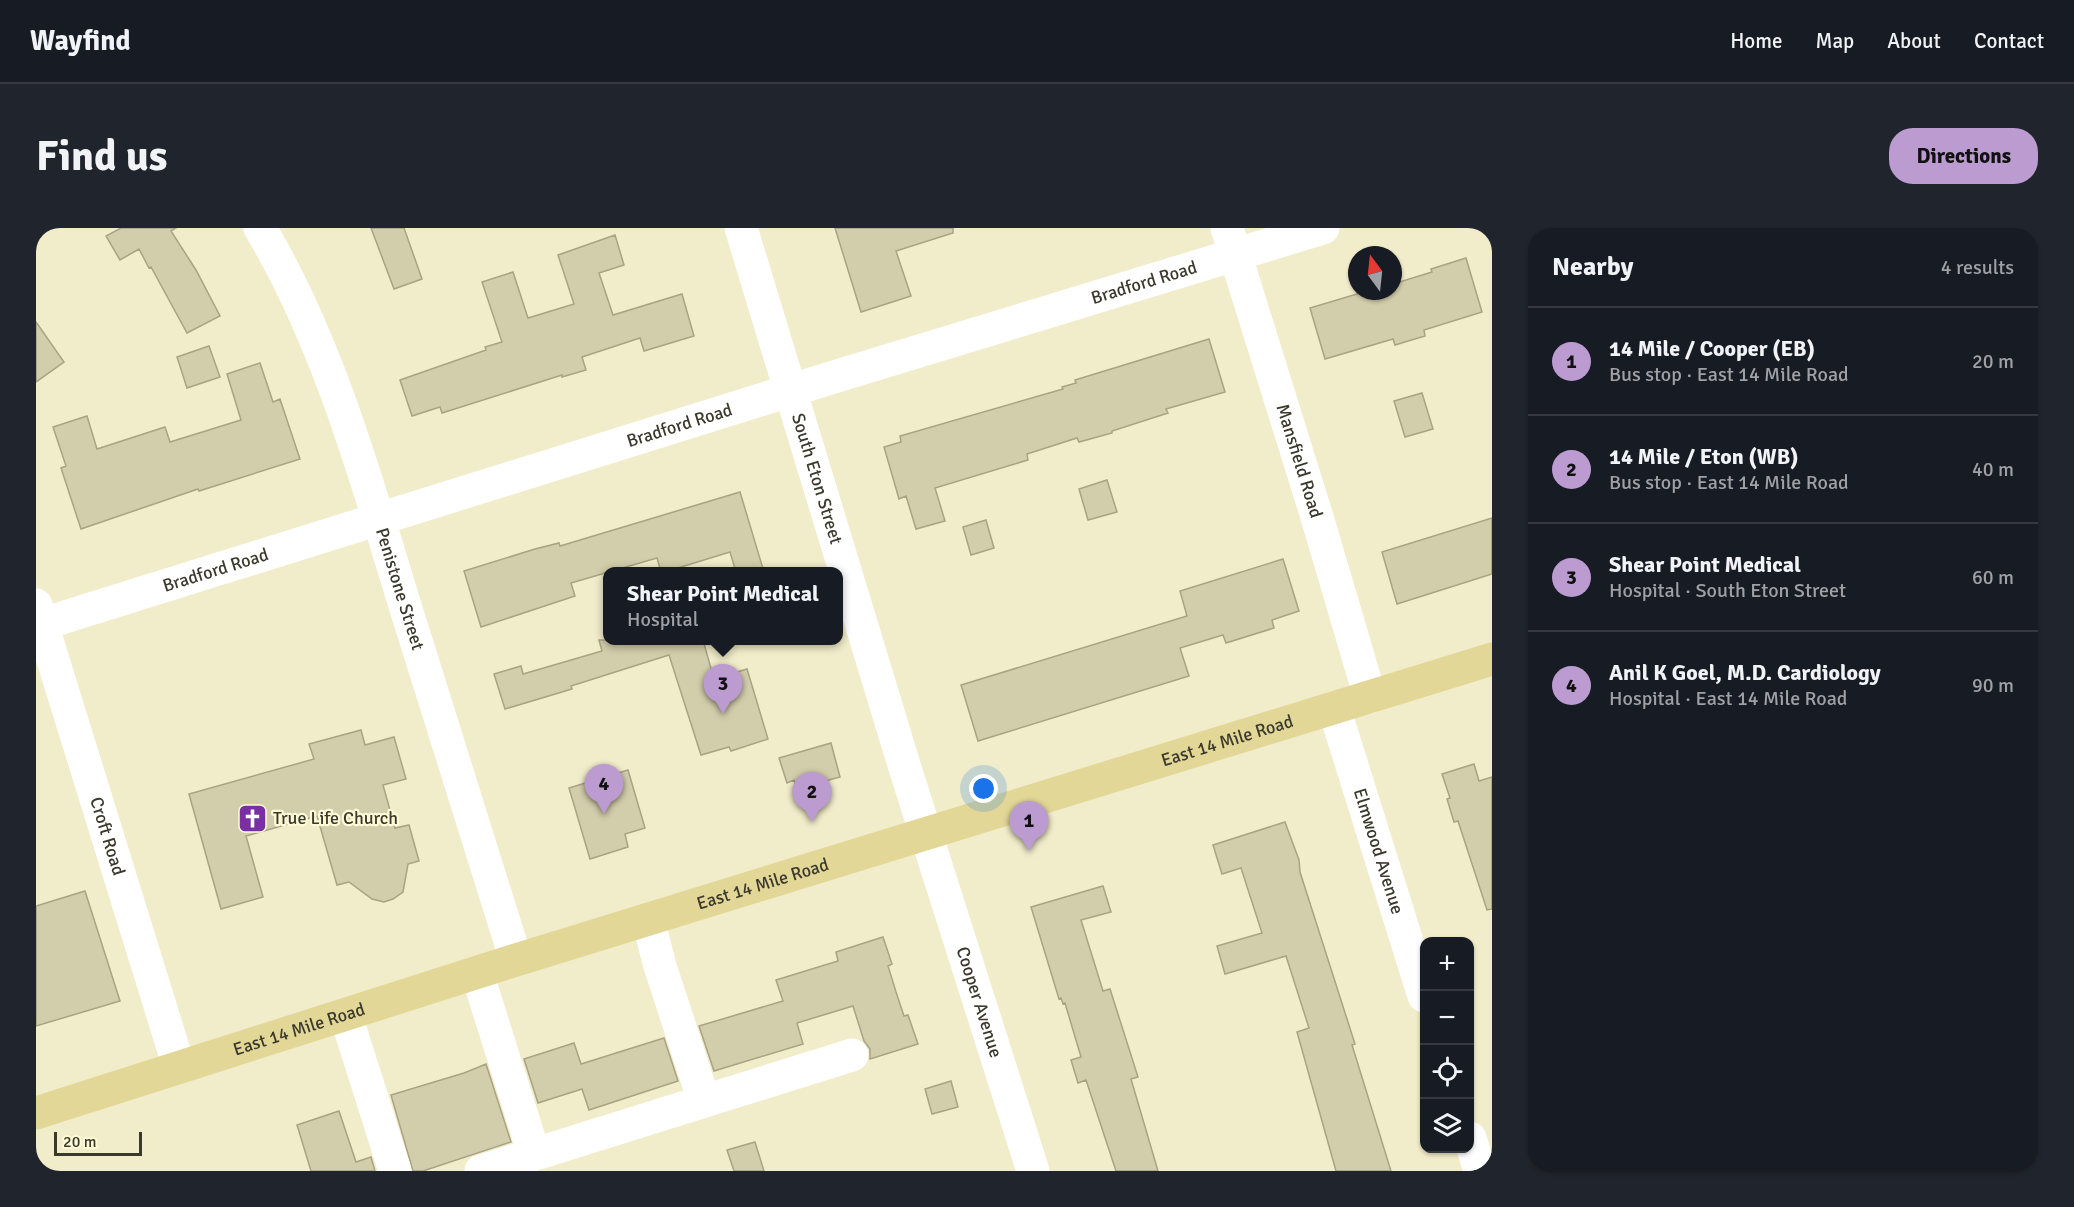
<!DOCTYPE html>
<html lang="en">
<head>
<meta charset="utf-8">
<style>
	body { margin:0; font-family:Signika,sans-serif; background:#20242c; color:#f1f3f6 }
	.controls { position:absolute; right:18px; bottom:18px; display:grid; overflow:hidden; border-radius:12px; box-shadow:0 2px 4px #0004 }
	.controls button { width:54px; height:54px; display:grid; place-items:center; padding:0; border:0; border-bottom:2px solid #363941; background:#171b24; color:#f1f3f6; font:30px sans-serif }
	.compass { position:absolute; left:1312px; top:18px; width:54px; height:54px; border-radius:50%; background:#171b24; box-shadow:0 2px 4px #0004; rotate:345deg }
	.scale { position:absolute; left:18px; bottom:15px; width:88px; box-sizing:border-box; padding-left:6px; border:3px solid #3b392c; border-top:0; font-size:16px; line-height:21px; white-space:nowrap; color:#3b392c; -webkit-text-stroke:4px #fffad6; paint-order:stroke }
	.you { position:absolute; left:948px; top:561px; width:21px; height:21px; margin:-15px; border:4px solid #fff; border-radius:50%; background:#1a73e8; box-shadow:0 0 0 9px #1a73e833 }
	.badge { display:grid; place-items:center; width:39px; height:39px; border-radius:50%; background:#bb9bd0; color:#111; font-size:20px; font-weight:700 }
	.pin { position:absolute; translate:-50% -50px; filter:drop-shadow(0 2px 3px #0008) }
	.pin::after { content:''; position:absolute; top:32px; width:21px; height:18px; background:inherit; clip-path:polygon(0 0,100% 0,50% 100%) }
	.popup { position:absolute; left:567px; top:339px; width:240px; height:78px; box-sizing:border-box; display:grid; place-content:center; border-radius:12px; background:#171b24; filter:drop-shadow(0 2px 4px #0005); font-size:20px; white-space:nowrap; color:#9ea1a6 }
	.popup b { font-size:22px; color:#f1f3f6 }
	.popup::after { content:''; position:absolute; left:50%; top:100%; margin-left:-12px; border:12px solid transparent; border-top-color:#171b24 }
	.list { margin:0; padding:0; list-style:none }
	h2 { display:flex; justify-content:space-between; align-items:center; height:78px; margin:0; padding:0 24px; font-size:26px }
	h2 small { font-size:20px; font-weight:400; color:#9ea1a6 }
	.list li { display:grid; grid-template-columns:39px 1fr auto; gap:18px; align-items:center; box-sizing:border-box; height:108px; padding:0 24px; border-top:2px solid #363941 }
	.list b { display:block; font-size:22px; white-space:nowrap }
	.list p { margin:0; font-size:20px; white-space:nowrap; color:#9ea1a6 }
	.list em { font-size:20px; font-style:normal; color:#9ea1a6 }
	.icon { flex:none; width:33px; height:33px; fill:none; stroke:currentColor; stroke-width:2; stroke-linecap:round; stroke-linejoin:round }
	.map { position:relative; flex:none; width:1456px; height:943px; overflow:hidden; border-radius:24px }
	header { display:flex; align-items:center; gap:36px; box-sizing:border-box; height:84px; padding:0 30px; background:#171b24; border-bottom:2px solid #363941 }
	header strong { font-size:28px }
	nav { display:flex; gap:33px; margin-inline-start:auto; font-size:21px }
	.intro { display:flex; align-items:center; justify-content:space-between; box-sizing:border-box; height:144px; padding:0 36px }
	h1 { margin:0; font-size:42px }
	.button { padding:15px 27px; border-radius:24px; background:#bb9bd0; color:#111; font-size:21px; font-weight:700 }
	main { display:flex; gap:36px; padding:0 36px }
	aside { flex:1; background:#171b24; border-radius:24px; box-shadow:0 2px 4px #0004 }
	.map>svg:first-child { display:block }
</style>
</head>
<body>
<header>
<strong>Wayfind</strong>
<nav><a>Home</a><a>Map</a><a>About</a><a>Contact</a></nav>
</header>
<div class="intro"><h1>Find us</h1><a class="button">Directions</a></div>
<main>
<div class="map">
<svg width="1456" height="943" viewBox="0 0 1456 943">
	<rect width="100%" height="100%" fill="#f1ecc9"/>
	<path fill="#d2cdaa" stroke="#a8a382" stroke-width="1.5" d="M85 0H140L135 3 160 42 184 88 151 105 115 39 113 40 103 21 84 32 70 8Z
		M335 0H368L386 51 358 61Z
		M799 0H917V5L860 23 875 68 825 84Z
		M579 7 588 37 563 45 577 87 646 66 658 108 608 123 604 110 546 129 550 142 526 149V147L406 185 404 179 376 188 364 152 450 122 449 119 466 114 446 54 477 44 492 90 538 76 522 27Z
		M1430 30 1446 84 1388 102 1389 108 1359 117 1357 111 1289 131 1274 80 1331 63H1357V56L1396 44 1395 41Z
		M0 94 28 134 0 154Z
		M1173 111 1189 164 1130 181 1132 185 1076 203V205L1043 214 1041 210 991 226 992 232 899 260 909 293 880 301 870 268 863 271 848 219 865 214 864 208 1027 161 1026 159 1040 155 1039 152Z
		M173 118 184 149 151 160 141 129Z
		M224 135 237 174 244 171 264 231 163 263 162 261 45 301 25 240 30 238 17 199 51 188 61 221 129 199 134 214 205 192 191 146Z
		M1386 165 1397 201 1369 209 1358 173Z
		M1071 252 1081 284 1052 292 1043 261Z
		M704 264 728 344H700L694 324 629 344H625L621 330 535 355 539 368 445 399 428 343 499 321 523 315 524 318Z
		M1456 290V346L1361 376 1346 324Z
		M950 292 958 320 935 327 927 299Z
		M1247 331 1263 383 1236 392 1238 400 1190 415 1187 407 1144 420 1153 448 942 513 925 457 1151 388 1144 363Z
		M563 412H667L678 451 711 441 732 511 695 523 693 519 665 527 633 427 535 458 536 461 469 481 458 446 485 438 487 446 566 423Z
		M325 502 329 517 358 509 370 551 347 557 359 600 373 597 383 633 372 636 367 664 357 671 348 674 336 671 313 654 301 657 281 588 210 608 227 669 185 681 153 566 278 531 273 516Z
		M795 515 804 549 761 561 758 552 751 555 743 530Z
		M1438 536 1443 553 1456 549V681L1451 682 1422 593 1418 594 1411 571 1414 570 1406 546Z
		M592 542 609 600 589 606 592 619 554 631 533 560Z
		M1249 594 1263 632 1264 644 1319 816 1316 817 1355 943H1300L1261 804 1273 800 1250 728 1189 746 1181 718 1226 705 1205 640 1186 646 1177 617Z
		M1067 658 1075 684 1045 692 1067 763 1074 761 1102 849 1095 851 1122 943H1080L1050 852 1042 855 1035 832 1045 829 1029 775 1027 776 1025 770 1023 771 995 679Z
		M49 663 84 773 0 798V678Z
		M847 709 856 736 852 738 860 764 868 788 872 787 882 816 834 831V821L828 813 817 778 761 795 767 816 678 843 663 798 747 773 740 752 802 733 800 724Z
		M628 810 642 853 553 882 546 861 502 875 488 831 538 815 545 836Z
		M450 836 475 914 387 943H377L355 867 428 845Z
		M915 853 922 879 896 886 889 861Z
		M303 883 320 934 335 929 339 943H275L261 897Z
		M719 914 728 943H698L691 922Z"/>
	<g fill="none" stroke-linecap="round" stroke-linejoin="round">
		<g stroke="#fff" stroke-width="33">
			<path id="s1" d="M224 0C290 110 329 246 366 368 404 490 443 611 480 732"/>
			<path id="s2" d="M705 0 869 540 997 943"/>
			<path id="s3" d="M1191 0 1281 289 1334 469"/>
			<path id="s4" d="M0 377 143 839"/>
			<path id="s5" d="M0 398 801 148 1287 0"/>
			<path id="s6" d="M1298 480 1388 768"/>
			<path d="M612 692 624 738 668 873"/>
			<path d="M441 745 498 926"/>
			<path d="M310 788 359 943"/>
			<path d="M1434 910 1444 943"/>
			<path d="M445 943 816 827"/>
		</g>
		<path stroke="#e2d797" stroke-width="33" id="s7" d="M0 885 480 732 1456 431"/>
	</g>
	<defs>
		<symbol id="church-square" viewBox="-11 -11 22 22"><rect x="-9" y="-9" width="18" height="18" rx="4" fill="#7930a2" stroke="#fffad6"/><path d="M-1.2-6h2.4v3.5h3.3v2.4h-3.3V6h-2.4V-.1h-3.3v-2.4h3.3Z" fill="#fff"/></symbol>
	</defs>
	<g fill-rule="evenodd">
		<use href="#church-square" x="200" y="574" width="33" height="33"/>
	</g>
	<g text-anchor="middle" stroke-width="4.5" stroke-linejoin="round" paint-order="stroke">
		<g font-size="18" fill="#3b392c" stroke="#fffad6">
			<text dy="6" stroke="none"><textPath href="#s5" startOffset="1160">Bradford Road</textPath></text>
			<text dy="6" stroke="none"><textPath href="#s5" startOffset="674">Bradford Road</textPath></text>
			<text dy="6" stroke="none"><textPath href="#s3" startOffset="244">Mansfield Road</textPath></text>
			<text dy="6" stroke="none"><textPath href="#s2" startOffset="262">South Eton Street</textPath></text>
			<text dy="6" stroke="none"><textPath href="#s5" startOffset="188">Bradford Road</textPath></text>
			<text dy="6" stroke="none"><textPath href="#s1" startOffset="388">Penistone Street</textPath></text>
			<text dy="6" stroke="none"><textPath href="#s7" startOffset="1248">East 14 Mile Road</textPath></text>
			<text dy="6" stroke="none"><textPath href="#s4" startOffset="242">Croft Road</textPath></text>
			<text dy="6" stroke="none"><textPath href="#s6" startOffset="150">Elmwood Avenue</textPath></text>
			<text dy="6" stroke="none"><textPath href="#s7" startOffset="762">East 14 Mile Road</textPath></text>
			<text dy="6" stroke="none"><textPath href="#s2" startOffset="810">Cooper Avenue</textPath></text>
			<text dy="6" stroke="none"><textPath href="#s7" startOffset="276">East 14 Mile Road</textPath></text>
		</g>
		<g font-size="18" fill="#3b392c" stroke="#fffad6" text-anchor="start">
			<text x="237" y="596">True Life Church</text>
		</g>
	</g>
</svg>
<div class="controls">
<button>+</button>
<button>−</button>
<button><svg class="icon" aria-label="locate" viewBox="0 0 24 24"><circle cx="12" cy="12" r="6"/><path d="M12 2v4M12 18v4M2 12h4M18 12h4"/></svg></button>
<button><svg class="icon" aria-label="layers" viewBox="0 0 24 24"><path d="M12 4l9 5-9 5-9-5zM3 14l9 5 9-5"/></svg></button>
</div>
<svg class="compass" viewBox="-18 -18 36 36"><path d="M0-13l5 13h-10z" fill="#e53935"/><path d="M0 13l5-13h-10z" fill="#9ea1a6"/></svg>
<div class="scale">20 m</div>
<div class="you"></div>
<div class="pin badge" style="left:993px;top:623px">1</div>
<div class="pin badge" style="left:776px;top:594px">2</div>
<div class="pin badge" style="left:687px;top:486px">3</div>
<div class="popup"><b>Shear Point Medical</b>Hospital</div>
<div class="pin badge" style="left:568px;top:586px">4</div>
</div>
<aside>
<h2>Nearby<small>4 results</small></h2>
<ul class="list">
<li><span class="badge">1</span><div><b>14 Mile / Cooper (EB)</b><p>Bus stop · East 14 Mile Road</p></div><em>20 m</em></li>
<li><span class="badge">2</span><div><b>14 Mile / Eton (WB)</b><p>Bus stop · East 14 Mile Road</p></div><em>40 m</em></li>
<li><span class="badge">3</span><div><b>Shear Point Medical</b><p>Hospital · South Eton Street</p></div><em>60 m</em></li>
<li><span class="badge">4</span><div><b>Anil K Goel, M.D. Cardiology</b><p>Hospital · East 14 Mile Road</p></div><em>90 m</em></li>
</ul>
</aside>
</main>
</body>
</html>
